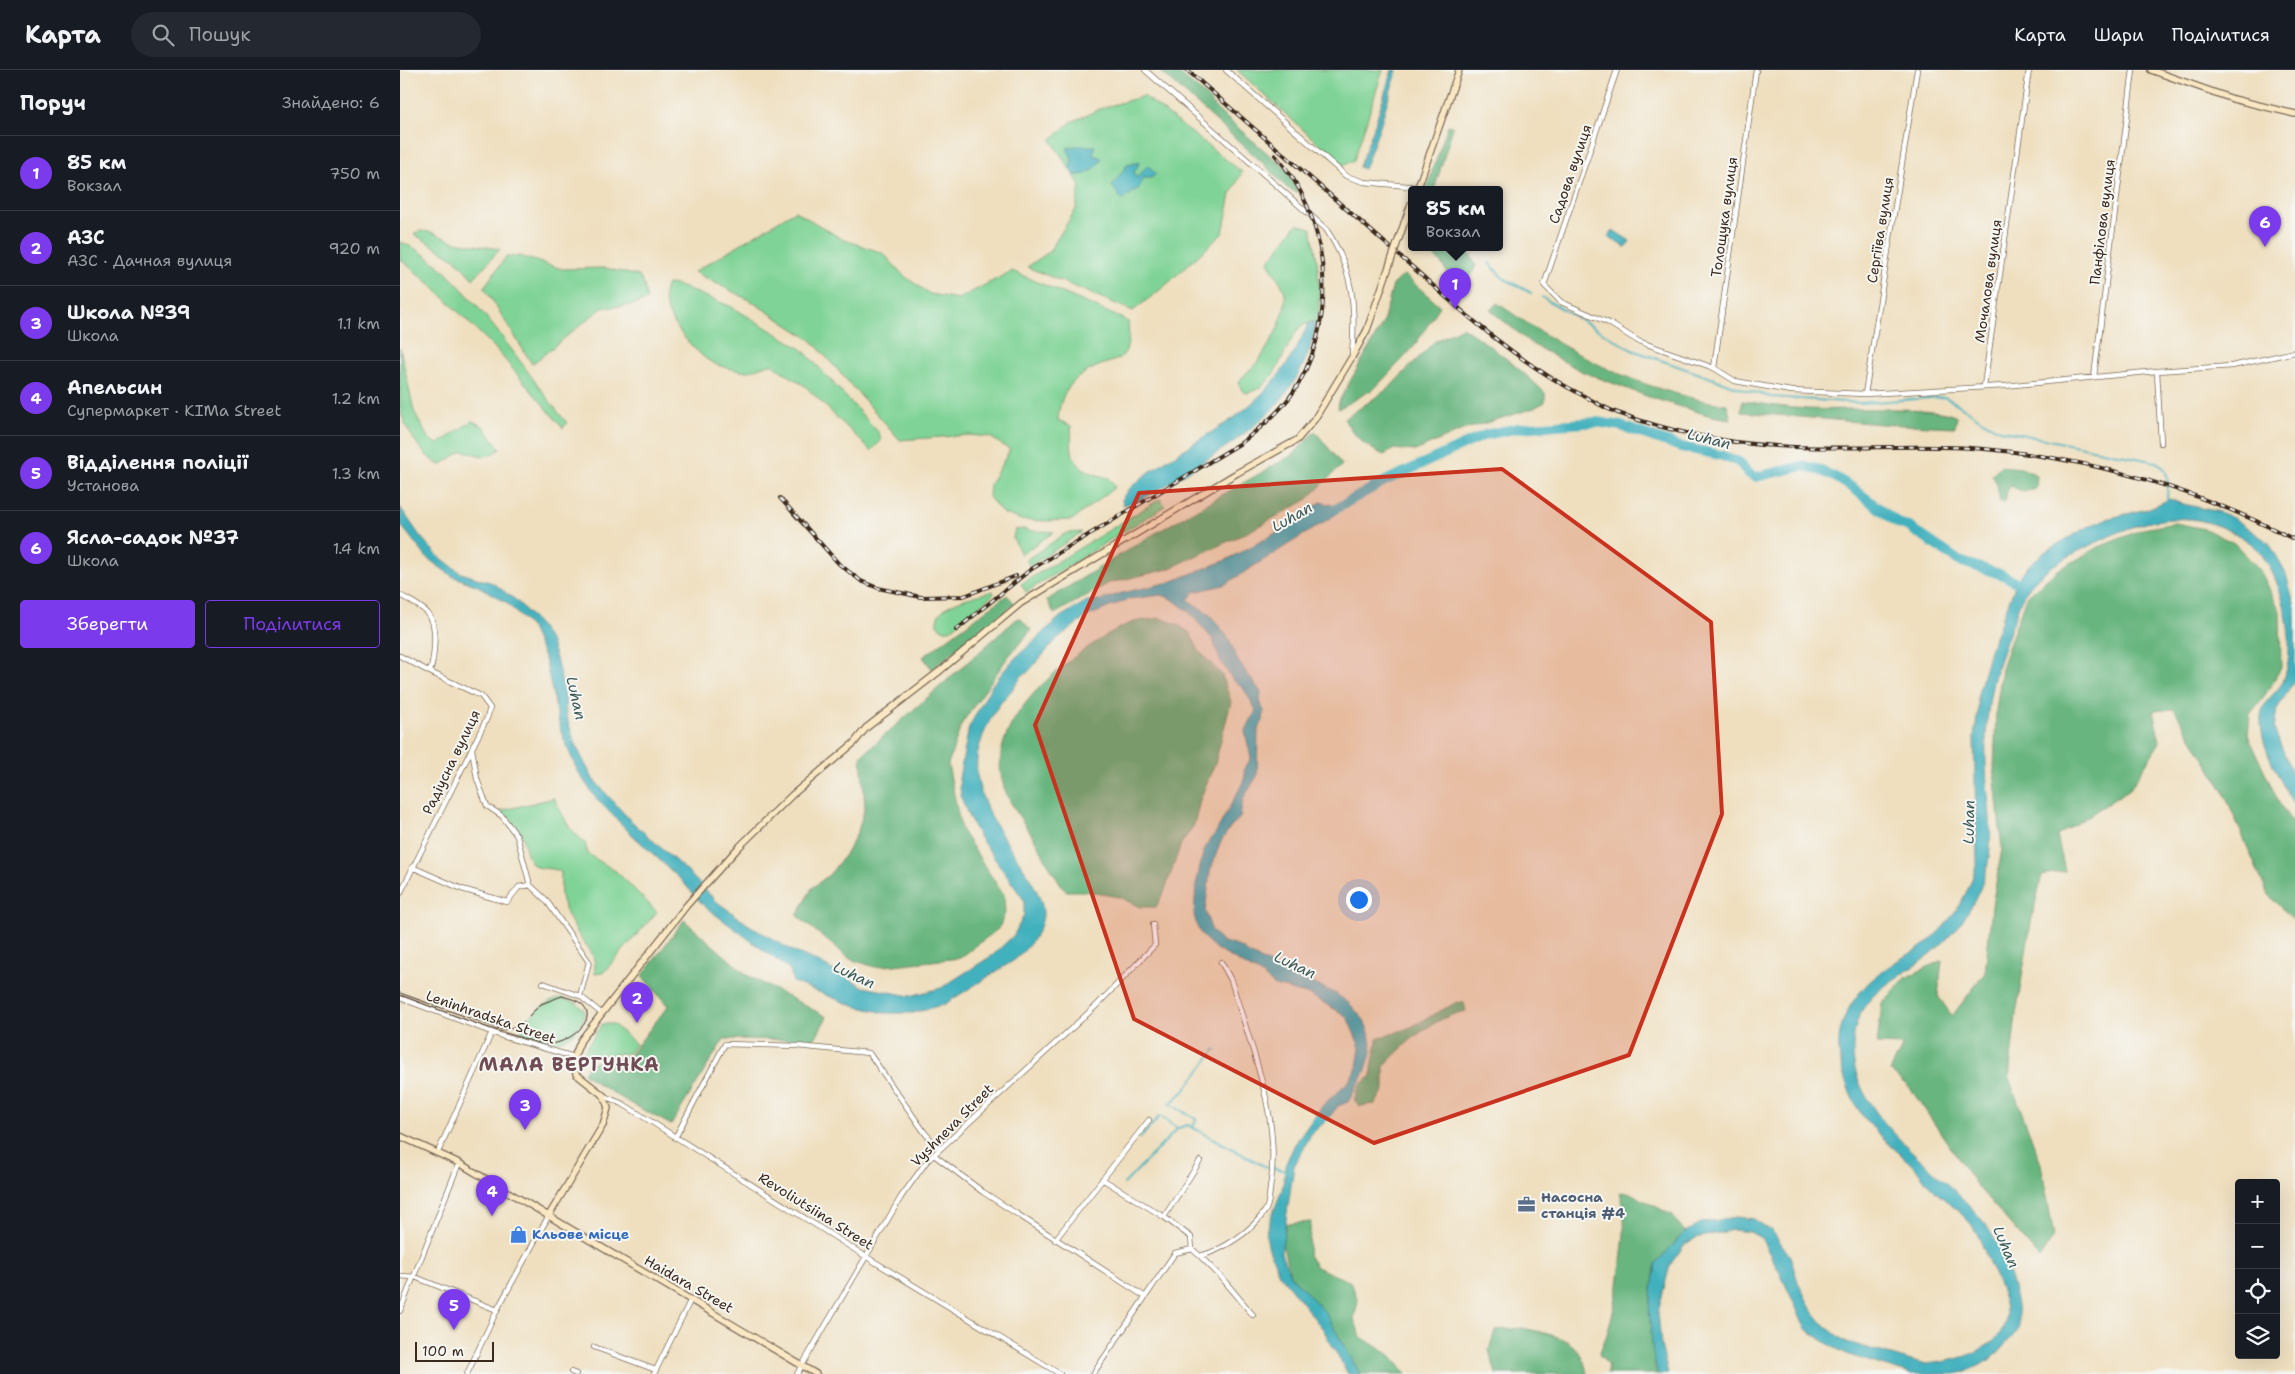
<!DOCTYPE html>
<html lang="uk">
<head>
<meta charset="utf-8">
<style>
	body { margin:0; font-family:"Shantell Sans",sans-serif; background:#242831; color:#f1f3f6 }
	.controls { position:absolute; right:15px; bottom:15px; display:grid; overflow:hidden; border-radius:5px; box-shadow:0 5px 20px #0002 }
	.controls button { width:45px; height:45px; display:grid; place-items:center; padding:0; border:0; border-bottom:1px solid #363941; background:#171b24; color:#f1f3f6; font:25px sans-serif }
	.scale { position:absolute; left:15px; bottom:12px; width:79px; box-sizing:border-box; padding-left:5px; border:2px solid #3b2a1e; border-top:0; font-size:14px; line-height:18px; white-space:nowrap; color:#3b2a1e; -webkit-text-stroke:4px #f6f6f2; paint-order:stroke }
	.you { position:absolute; left:958px; top:829px; width:18px; height:18px; margin:-12px; border:4px solid #fff; border-radius:50%; background:#1a73e8; box-shadow:0 0 0 8px #1a73e833 }
	.badge { display:grid; place-items:center; width:32px; height:32px; border-radius:50%; background:#7c3aed; color:#fff; font-size:16px; font-weight:700 }
	.pin { position:absolute; translate:-50% -41px; filter:drop-shadow(0 1px 2px #0008) }
	.pin::after { content:''; position:absolute; top:26px; width:18px; height:15px; background:inherit; clip-path:polygon(0 0,100% 0,50% 100%) }
	.popup { position:absolute; left:1008px; top:116px; width:95px; height:65px; box-sizing:border-box; display:grid; place-content:center; border-radius:5px; background:#171b24; filter:drop-shadow(0 1px 4px #0005); font-size:16px; white-space:nowrap; color:#9ea1a6 }
	.popup b { font-size:19px; color:#f1f3f6 }
	.popup::after { content:''; position:absolute; left:50%; top:100%; margin-left:-10px; border:10px solid transparent; border-top-color:#171b24 }
	.list { margin:0; padding:0; list-style:none }
	h2 { display:flex; justify-content:space-between; align-items:center; height:65px; margin:0; padding:0 20px; font-size:21px }
	h2 small { font-size:16px; font-weight:400; color:#9ea1a6 }
	.list li { display:grid; grid-template-columns:32px 1fr auto; gap:15px; align-items:center; box-sizing:border-box; height:75px; padding:0 20px; border-top:1px solid #363941 }
	.list b { display:block; font-size:19px; white-space:nowrap }
	.list p { margin:0; font-size:16px; white-space:nowrap; color:#9ea1a6 }
	.list em { font-size:16px; font-style:normal; color:#9ea1a6 }
	.actions { display:flex; gap:10px; padding:15px 20px }
	.actions a { flex:1; padding:11px 0; border:1px solid #7c3aed; border-radius:5px; text-align:center; font-size:18px; color:#7c3aed }
	.actions .main { background:#7c3aed; color:#fff }
	.icon { flex:none; width:28px; height:28px; fill:none; stroke:currentColor; stroke-width:2; stroke-linecap:round; stroke-linejoin:round }
	.map { position:relative; flex:none; width:1895px; height:1304px; overflow:hidden }
	header { display:flex; align-items:center; gap:30px; box-sizing:border-box; height:70px; padding:0 25px; background:#171b24; border-bottom:1px solid #363941 }
	header strong { font-size:24px }
	nav { display:flex; gap:28px; margin-inline-start:auto; font-size:18px }
	.search { width:350px; height:45px; background:#242831; display:flex; align-items:center; gap:12px; box-sizing:border-box; padding:0 18px; border-radius:28px; color:#9ea1a6; font-size:19px }
	main { display:flex }
	aside { flex:1; background:#171b24 }
	.map>svg:first-child { display:block }
</style>
</head>
<body>
<header>
<strong>Карта</strong>
<div class="search"><svg class="icon" aria-label="search" viewBox="0 0 24 24"><circle cx="10" cy="10" r="6"/><path d="M15 15l6 6"/></svg>Пошук</div>
<nav><a>Карта</a><a>Шари</a><a>Поділитися</a></nav>
</header>
<main>
<aside>
<h2>Поруч<small>Знайдено: 6</small></h2>
<ul class="list">
<li><span class="badge">1</span><div><b>85 км</b><p>Вокзал</p></div><em>750 m</em></li>
<li><span class="badge">2</span><div><b>АЗС</b><p>АЗС · Дачная вулиця</p></div><em>920 m</em></li>
<li><span class="badge">3</span><div><b>Школа №39</b><p>Школа</p></div><em>1.1 km</em></li>
<li><span class="badge">4</span><div><b>Апельсин</b><p>Супермаркет · KIMa Street</p></div><em>1.2 km</em></li>
<li><span class="badge">5</span><div><b>Відділення поліції</b><p>Установа</p></div><em>1.3 km</em></li>
<li><span class="badge">6</span><div><b>Ясла-садок №37</b><p>Школа</p></div><em>1.4 km</em></li>
</ul>
<div class="actions"><a class="main">Зберегти</a><a>Поділитися</a></div>
</aside>
<div class="map">
<svg width="1895" height="1304" viewBox="0 0 1895 1304">
	<rect width="100%" height="100%" fill="#f6f6f2"/>
	<filter id="ink" filterUnits="userSpaceOnUse"><feTurbulence type="fractalNoise" baseFrequency=".02" numOctaves="2"/><feDisplacementMap in="SourceGraphic" scale="10" xChannelSelector="R" yChannelSelector="G"/><feConvolveMatrix kernelMatrix="1 2 1 2 8 2 1 2 1" color-interpolation-filters="sRGB"/></filter>
	<filter id="wash" filterUnits="userSpaceOnUse"><feTurbulence type="fractalNoise" baseFrequency=".0096" numOctaves="4" result="noise"/><feDisplacementMap in="SourceGraphic" scale="20" xChannelSelector="R" yChannelSelector="G"/><feGaussianBlur stdDeviation="1.12" result="paint"/><feColorMatrix in="noise" values="0 0 0 0 0 0 0 0 0 0 0 0 0 0 0 0 0 1.4 0 .05"/><feComposite in="paint" operator="in"/></filter>
	<g filter="url(#wash)">
		<rect width="100%" height="100%" fill="#efdfbf"/>
		<path fill="#7fd396" stroke="#5d7e5a" d="M837 0H983L954 90 943 96Z
			M744 26 842 102 831 124 823 163 766 215 733 241 627 197 649 182 676 139 680 115 651 70 671 52 702 38Z
			M395 141 442 169 483 183 504 206 530 224 558 229 612 201 728 251C729 261 730 277 723 285 717 291 709 292 701 295 674 306 660 320 658 350L671 356C672 365 670 380 674 388 680 400 697 406 709 408L715 417 672 450 644 451 621 450 602 443 589 427 590 414 610 380 590 367 569 365 500 370 411 270 351 231 294 202Z
			M897 154 911 158C918 191 923 223 916 256L913 251C909 253 902 255 899 258 882 279 877 318 846 323L842 321 839 312C844 304 849 301 855 295 868 280 891 240 884 220 880 210 873 201 868 192Z
			M19 161 31 162 55 172 100 179 73 209 56 190 14 164Z
			M0 172C56 189 128 307 167 353L163 358 94 277 30 214 0 189Z
			M119 186 162 199 205 198 239 206 244 215 247 230 232 235 202 238 132 294 84 217 106 187Z
			M267 214 277 215 332 237 402 279 479 363 481 371 471 381 405 316 371 294C362 295 350 303 342 301 330 299 315 296 305 288 288 275 254 236 267 214Z
			M0 278 14 341 28 368 38 374 72 351 83 356 100 379C87 391 78 384 62 381L40 395C24 389 1 354 0 336 0 317 0 297 0 278Z
			M760 429 765 436 626 522 621 514Z
			M624 459C634 463 644 460 654 462L621 484 613 468 615 460Z
			M682 462 630 496 626 490 666 463Z
			M593 521 594 524 550 560H544L537 555C533 533 577 526 593 521Z
			M154 728 169 757 185 773 188 784 217 802 257 842 203 903 195 904C196 880 187 879 177 862 171 853 163 837 161 826 160 818 161 810 161 802 153 797 142 800 135 796 126 791 126 773 121 764 116 754 108 747 100 741Z
			M161 928 177 933 184 940C185 958 168 971 151 972 141 973 129 967 120 965 125 947 143 932 161 928Z
			M202 954H213L236 974 229 983 180 987Z"/>
		<path fill="#67b57f" stroke="#51704e" d="M759 0H775L808 28 817 40 886 99 898 123 887 118 864 94Z
			M1048 55 1053 57 1034 120H1026Z
			M1021 178H1067L1076 196 1067 212C1049 212 1049 203 1040 192 1035 185 1028 181 1021 178Z
			M1004 205 1040 236 1013 278 975 318 938 339 939 331 983 253 993 215Z
			M1097 233C1155 273 1206 304 1274 323 1292 328 1309 333 1327 334L1331 349 1311 346 1249 327 1183 302 1132 274 1090 240Z
			M1062 257C1091 276 1120 298 1145 323V332L1134 338 1060 361 1015 381 994 379 984 385C964 376 955 367 944 349L989 318 1034 272Z
			M1342 331C1364 334 1386 338 1408 339 1440 341 1533 334 1557 347L1555 357 1481 354 1341 342Z
			M915 361 942 395 908 429 846 463 768 499 709 513 654 544 647 530 747 468 894 384Z
			M1600 396 1621 398 1637 405 1636 419 1623 422 1611 416 1607 421 1605 432H1600L1597 414 1592 405Z
			M1775 453 1805 459 1834 473 1860 500 1880 541 1881 598 1865 625 1850 644 1848 665 1879 733 1895 757V851L1868 825 1823 720 1774 639 1753 641 1760 672 1730 719 1657 766 1665 801 1642 805 1631 852 1616 944 1609 1008 1641 1094 1654 1166 1640 1188 1577 1116 1510 1018 1490 1001 1503 975 1477 974 1482 934 1505 908 1542 890 1538 926 1552 946 1585 903 1592 836 1602 779 1594 700 1596 640 1603 592 1626 527 1658 500 1699 477 1743 459Z
			M607 525 615 534 532 599 523 587Z
			M619 547 631 560 608 587 562 653 548 694 561 759 604 826 605 843 599 858 560 888 475 897 450 889 397 846 412 818 430 804 447 782 458 761 465 737 461 686Z
			M760 548 777 554 790 563 799 581 822 605 831 632 815 693 800 730 794 755 781 774 765 820 756 837H740L719 827 684 821H666C652 803 646 789 635 770 623 751 607 732 602 710 589 655 650 603 690 576 704 567 718 557 734 552 742 550 751 550 760 548Z
			M284 850 347 905 427 947 414 970 324 969 271 1055C241 1038 210 1024 183 1003L190 993 229 986 268 936 242 906Z
			M1057 932 1064 933 1066 941C1034 947 1005 973 984 996V1020L975 1034 960 1036 954 1030 960 1015 972 1006C971 993 976 983 977 969L1011 957Z
			M1220 1122 1230 1123 1272 1145 1285 1162 1256 1193 1250 1232 1255 1297 1258 1304H1207L1209 1296 1199 1285C1213 1254 1217 1224 1221 1191 1224 1166 1227 1146 1220 1122Z
			M911 1152 908 1185 916 1197 951 1212 958 1231 954 1249 961 1267 990 1285 1007 1304H960L906 1222 890 1205 882 1173 886 1154Z
			M1123 1258C1155 1266 1181 1267 1187 1304H1096L1089 1280 1095 1260Z"/>
		<path fill="#42b1be" stroke="#3e6e6e" d="M992 0H997L979 59 964 99 959 97 973 60Z
			M676 76H695L693 85 702 88C695 100 689 105 675 105L670 100 672 89 667 78Z
			M740 92 734 102 737 108 748 95 756 104 751 108H744L739 118 722 130 712 116 727 95Z
			M1213 160 1230 171 1226 178 1208 167Z
			M913 251C917 259 912 268 910 277 891 339 836 371 784 404 766 415 745 431 723 435L722 430C729 407 816 362 839 344 872 318 892 292 908 254Z
			M1770 429 1779 433 1819 442 1835 449 1869 473 1885 501 1895 537V610L1877 639 1874 659 1895 710V738C1882 711 1859 677 1861 647 1861 632 1877 623 1883 612 1895 580 1888 536 1873 504 1869 496 1864 487 1858 480 1845 465 1809 450 1789 449 1750 446 1717 462 1683 479 1663 489 1640 501 1627 520 1620 529 1617 542 1613 553 1606 572 1598 592 1593 612 1587 638 1585 669 1586 696 1587 733 1597 771 1584 808 1575 837 1552 868 1528 886 1491 915 1453 924 1453 979 1452 1051 1547 1102 1585 1154 1603 1178 1620 1229 1619 1259L1593 1288 1566 1302 1553 1304H1510L1449 1285 1431 1276 1406 1259 1380 1203 1361 1168 1350 1162 1333 1160 1296 1168 1285 1174 1270 1195 1258 1242 1261 1275 1268 1304H1258L1253 1285 1249 1240 1256 1193 1285 1162 1301 1153 1336 1147 1354 1149 1373 1162 1390 1186 1398 1212 1411 1239 1423 1254 1439 1267 1447 1272 1522 1294C1551 1293 1609 1280 1606 1241 1605 1225 1596 1209 1590 1195 1584 1181 1580 1166 1571 1154 1560 1141 1544 1130 1532 1118 1525 1112 1522 1104 1515 1098 1498 1081 1477 1065 1462 1045 1450 1028 1441 1002 1439 981 1436 945 1462 914 1491 895 1503 886 1518 881 1529 871 1553 850 1570 822 1577 792L1574 667 1578 641V624L1590 580 1618 508 1627 497 1646 481 1687 457 1706 449 1747 439Z
			M921 432 932 435 935 445 824 515 794 522 788 530 809 544 816 552 829 569 838 591 861 622 860 633 864 641 863 651 858 659 857 706 843 729 840 748 831 756 820 773 810 802 805 842 812 861 821 871 843 878 849 884 876 897 935 923 950 934 964 950 969 963 972 981 965 1002 948 1032 938 1036 927 1050 911 1064 894 1096 881 1183 890 1205 925 1242 960 1304H948L923 1259 879 1204 869 1179 866 1166 867 1158 882 1120 887 1091 895 1074 922 1036 949 1011 957 998 960 977 948 949 943 944 910 925 875 916 862 905 816 879 802 866 797 856 794 845 796 815 803 783 809 770 815 764 840 718 845 707 844 700 851 688 845 662 856 640 844 619 833 610 820 590 813 570 789 542 772 529 762 525 729 529 686 547 658 568 627 603 622 605C617 615 607 625 599 635 590 648 579 671 577 688 573 731 604 767 626 802 633 814 643 829 643 844 642 862 628 877 616 889L545 934 513 943H485L454 936 393 912 390 900 304 836 280 809 227 760 194 726 177 700 161 662 145 589 131 558 107 533 78 516 52 506 27 488 0 454V437L20 466 37 485 61 503 93 513 117 531 140 556 151 573 157 592 165 627 166 645 175 674 193 709 229 749 288 802 316 831 349 855 393 881 418 892 464 917 510 926 541 918 593 885 614 865 624 845V830L580 768 569 748 561 727 559 708 569 657 592 615 612 591 660 547 687 531 701 530 722 523 770 512 826 490 887 457Z"/>
		<g fill="none" stroke-linecap="round" stroke-linejoin="round">
			<path stroke="#42b1be" stroke-width="2" d="M1089 193 1103 208 1131 223
				M1142 227 1232 280 1345 320 1371 327 1460 333 1544 327C1565 336 1578 351 1600 360L1756 392C1772 400 1767 416 1767 431
				M793 1057 796 1049 770 1034 784 1021 816 979
				M740 1068 760 1046 777 1058
				M724 1114 778 1058 788 1055 864 1096 887 1101"/>
			<path stroke="#42b1be" stroke-width="10" d="M923 446 985 411 1085 365 1118 358 1197 352 1221 356 1281 377 1320 385 1339 392 1349 404 1356 407 1402 396 1414 398 1435 407 1453 418 1498 453 1509 457 1559 491 1603 505 1621 515"/>
		</g>
	</g>
	<g filter="url(#ink)">
		<g fill="none" stroke-linecap="round" stroke-linejoin="round">
			<defs>
				<path id="street" d="M745 0 926 159C954 201 956 237 952 286
					M826 0 946 106 964 112 1018 117
					M1217 0 1144 215 1161 232 1209 253 1238 271 1314 298 1335 311 1391 321 1465 324 1605 316 1757 301 1832 296 1895 282
					M1314 298 1356 0
					M1757 301 1761 373
					M1694 307 1733 0
					M1584 316 1629 0
					M1465 324 1517 0
					M0 525C8 530 24 537 29 545 38 556 34 589 30 602L81 626 90 638 87 648 0 824
					M0 586 30 602
					M72 679 77 709 87 736 102 746 117 766 130 815 146 830 189 892 180 926
					M12 797 62 819 107 832 119 817 130 815
					M143 913 180 926 201 943
					M0 928 102 966 174 987
					M204 1026 223 1034 465 1186 660 1304
					M275 1068 325 974 397 976 469 983 525 1063 539 1079
					M38 1082 92 962
					M534 1085 583 1122 744 1226
					M702 1109 764 1147 791 1167 792 1179
					M764 1147 800 1091
					M655 1170 749 1050
					M800 1186 822 1208 853 1245
					M0 1206 15 1207 97 1240
					M0 1241 59 1093
					M194 1277 256 1300
					M171 1302 176 1304
					M67 1304 97 1240 148 1147
					M254 1304 291 1229
					M397 1304 501 1127 527 1091 697 935 755 875 753 854
					M693 1304 775 1183 792 1179 800 1186C823 1180 852 1161 865 1141 869 1136 869 1126 870 1119 882 1048 851 978 831 910L821 892"/>
				<path id="secondary" d="M1751 0 1833 29 1895 44
					M1017 120 1059 0
					M1005 151 1011 134
					M0 1066 59 1093 416 1304
					M148 1147 203 1055 208 1038 204 1026 176 1004 174 987 181 970 287 835 338 778 392 725 454 673 466 658 541 600 621 533 837 403 897 370 914 350 952 287 967 260 985 208"/>
			</defs>
			<use href="#street" stroke="#7a6956" stroke-width="6"/>
			<use href="#secondary" stroke="#7a6956" stroke-width="8"/>
			<use href="#street" stroke="#fff" stroke-width="4.5"/>
			<use href="#secondary" stroke="#fae7c3" stroke-width="5.5"/>
			<path stroke="#3b2a1e" stroke-width="1" d="M0 923 103 960 118 957 141 934 162 926C169 928 178 930 183 935 199 952 165 974 150 974 139 974 126 969 116 966 76 955 38 939 0 925"/>
			<defs>
				<path id="rail" d="M787 0C858 62 929 124 1000 186 1058 238 1114 291 1184 326 1195 332 1206 339 1218 343 1268 361 1323 373 1377 376 1446 381 1515 373 1584 379 1692 388 1799 420 1895 470
					M380 428 439 494 461 511 478 518 521 527 564 526 616 506
					M556 560 630 500 841 373C863 356 885 338 899 313 939 243 929 144 875 85"/>
			</defs>
			<use href="#rail" stroke="#3b2a1e" stroke-width="4"/>
			<use href="#rail" stroke="#f6f6f2" stroke-width="2" stroke-dasharray="5.5" stroke-linecap="butt"/>
			<defs>
				<path id="secondary-bridge" d="M985 208 1005 151"/>
			</defs>
			<use href="#secondary-bridge" stroke="#7a6956" stroke-width="8" stroke-linecap="butt"/>
			<use href="#secondary-bridge" stroke="#fae7c3" stroke-width="5.5"/>
		</g>
	</g>
	<path fill="#c8321e" fill-opacity="0.2" stroke="#c8321e" stroke-width="4" stroke-linejoin="round" d="M1102 399 1311 552 1322 744 1229 985 974 1073 734 949 635 655 739 423Z"/>
	<defs>
		<symbol id="office-bare" viewBox="-9 -9 18 18"><path d="M-6-3h4V-5.5h4V-3h4V5H-6ZM-1-4.5V-3h2v-1.5ZM-6 0V1H6V0Z" fill="#5c6f8a" stroke="#f6f6f2" stroke-width="2.5" paint-order="stroke"/></symbol>
		<symbol id="shop-bare" viewBox="-9 -9 18 18"><path d="M-5-2.5h2.3a2.7 3.5 0 0 1 5.4 0H5L5.5 6h-11ZM-1.5-2.5h3a1.5 2.3 0 0 0-3 0Z" fill="#3f7fe0" stroke="#f6f6f2" stroke-width="2.5" paint-order="stroke"/></symbol>
	</defs>
	<g fill-rule="evenodd">
		<use href="#office-bare" x="1114" y="1122" width="25" height="25"/>
		<use href="#shop-bare" x="106" y="1152" width="25" height="25"/>
	</g>
	<g text-anchor="middle" stroke-width="4" stroke-linejoin="round" paint-order="stroke">
		<g font-size="14" fill="#3b2a1e" stroke="#f6f6f2">
			<text transform="translate(1170 104) rotate(-71)" y="5">Садова вулиця</text>
			<text transform="translate(1324 147) rotate(-82)" y="5">Толощука вулиця</text>
			<text transform="translate(1702 152) rotate(-83)" y="5">Панфілова вулиця</text>
			<text transform="translate(1480 160) rotate(-81)" y="5">Сергіїва вулиця</text>
			<text transform="translate(1588 211) rotate(-82)" y="5">Мочалова вулиця</text>
			<text transform="translate(51 692) rotate(-64)" y="5">Радіусна вулиця</text>
			<text transform="translate(91 947) rotate(19)" y="5">Leninhradska Street</text>
			<text transform="translate(552 1055) rotate(-45)" y="5">Vyshneva Street</text>
			<text transform="translate(416 1141) rotate(32)" y="5">Revoliutsiina Street</text>
			<text transform="translate(289 1214) rotate(30)" y="5">Haidara Street</text>
		</g>
		<g font-size="14" font-weight="bold" fill="#4e5e75" stroke="#f6f6f2" text-anchor="start">
			<text x="1141" y="1132">Насосна<tspan x="1141" dy="16">станція #4</tspan></text>
		</g>
		<g font-size="14" font-weight="bold" fill="#366cbe" stroke="#f6f6f2" text-anchor="start">
			<text x="132" y="1169">Кльове місце</text>
		</g>
		<g font-size="15" font-style="italic" fill="#3d5956" stroke="#f6f6f2">
			<text transform="translate(1309 369) rotate(14)" y="5">Luhan</text>
			<text transform="translate(892 447) rotate(-30)" y="5">Luhan</text>
			<text transform="translate(176 628) rotate(77)" y="5">Luhan</text>
			<text transform="translate(1569 752) rotate(-89)" y="5">Luhan</text>
			<text transform="translate(895 895) rotate(25)" y="5">Luhan</text>
			<text transform="translate(454 905) rotate(25)" y="5">Luhan</text>
			<text transform="translate(1606 1177) rotate(67)" y="5">Luhan</text>
		</g>
		<g font-size="19" font-weight="bold" letter-spacing="1" fill="#704c55" stroke="#f6f6f2">
			<text x="169" y="1001">МАЛА ВЕРГУНКА</text>
		</g>
	</g>
</svg>
<div class="controls">
<button>+</button>
<button>−</button>
<button><svg class="icon" aria-label="locate" viewBox="0 0 24 24"><circle cx="12" cy="12" r="6"/><path d="M12 2v4M12 18v4M2 12h4M18 12h4"/></svg></button>
<button><svg class="icon" aria-label="layers" viewBox="0 0 24 24"><path d="M12 4l9 5-9 5-9-5zM3 14l9 5 9-5"/></svg></button>
</div>
<div class="scale">100 m</div>
<div class="you"></div>
<div class="pin badge" style="left:1055px;top:239px">1</div>
<div class="popup"><b>85 км</b>Вокзал</div>
<div class="pin badge" style="left:237px;top:953px">2</div>
<div class="pin badge" style="left:125px;top:1060px">3</div>
<div class="pin badge" style="left:92px;top:1146px">4</div>
<div class="pin badge" style="left:54px;top:1260px">5</div>
<div class="pin badge" style="left:1865px;top:177px">6</div>
</div>
</main>
</body>
</html>
